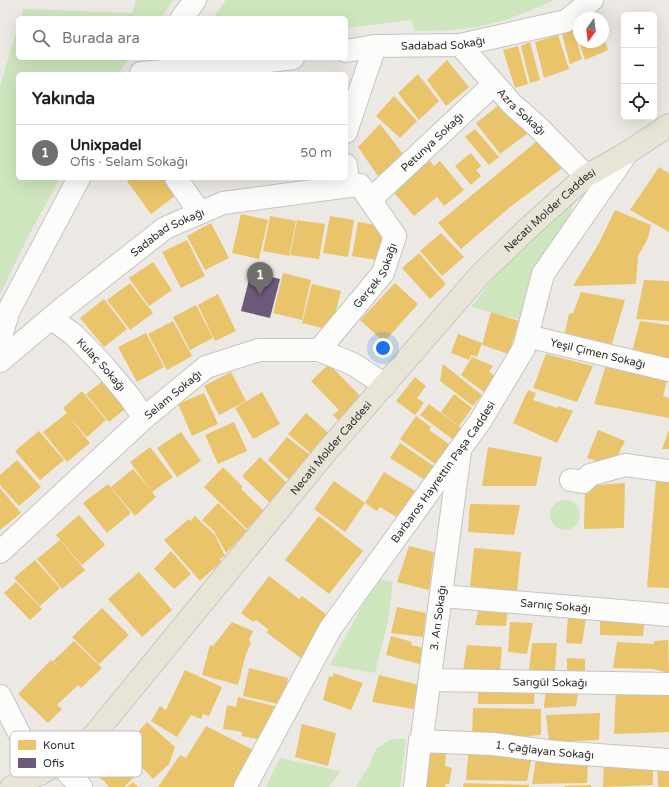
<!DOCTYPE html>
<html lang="tr">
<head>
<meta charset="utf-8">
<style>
	body { margin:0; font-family:"Varela Round",sans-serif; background:#f6f6f6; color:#202124 }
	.controls { position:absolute; right:12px; top:12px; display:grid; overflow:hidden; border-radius:6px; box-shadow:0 4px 16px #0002 }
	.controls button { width:36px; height:36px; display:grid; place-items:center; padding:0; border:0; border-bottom:1px solid #e0e0e0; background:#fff; color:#202124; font:20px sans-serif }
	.compass { position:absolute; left:573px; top:12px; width:36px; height:36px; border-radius:50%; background:#fff; box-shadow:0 4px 16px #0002; rotate:194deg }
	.you { position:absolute; left:383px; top:348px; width:14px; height:14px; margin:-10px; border:3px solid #fff; border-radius:50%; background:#1a73e8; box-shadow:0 0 0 6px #1a73e833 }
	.badge { display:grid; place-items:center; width:26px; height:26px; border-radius:50%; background:#706f6e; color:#fff; font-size:13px; font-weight:700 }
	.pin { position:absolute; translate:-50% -33px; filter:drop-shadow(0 1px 2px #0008) }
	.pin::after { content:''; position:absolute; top:21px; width:14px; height:12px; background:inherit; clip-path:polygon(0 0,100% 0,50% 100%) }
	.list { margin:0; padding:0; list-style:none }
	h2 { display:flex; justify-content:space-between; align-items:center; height:52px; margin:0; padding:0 16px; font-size:17px }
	h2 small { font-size:13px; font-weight:400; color:#757577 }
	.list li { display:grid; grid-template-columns:26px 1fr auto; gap:12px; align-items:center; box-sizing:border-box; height:56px; padding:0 16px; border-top:1px solid #e0e0e0 }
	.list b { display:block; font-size:15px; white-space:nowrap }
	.list p { margin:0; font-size:13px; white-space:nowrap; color:#757577 }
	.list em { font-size:13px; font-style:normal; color:#757577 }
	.icon { flex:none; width:22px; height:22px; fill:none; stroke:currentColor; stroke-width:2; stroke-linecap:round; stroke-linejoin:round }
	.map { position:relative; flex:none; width:669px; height:787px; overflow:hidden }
	.search { position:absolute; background:#fff; box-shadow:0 4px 16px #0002; left:16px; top:16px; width:332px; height:44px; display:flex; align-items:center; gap:10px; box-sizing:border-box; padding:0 14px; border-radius:6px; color:#757577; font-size:15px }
	.panel { position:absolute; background:#fff; box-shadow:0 4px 16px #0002; left:16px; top:72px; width:332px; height:108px; border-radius:6px }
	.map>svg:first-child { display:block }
</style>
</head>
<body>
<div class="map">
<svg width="669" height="787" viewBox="0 0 669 787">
	<rect width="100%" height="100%" fill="#ece8e4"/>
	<path fill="#cee6be" d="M136 0H173L161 18H21L23 9 132 13Z
		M226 0H554C532 10 510 20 486 25 463 30 439 31 415 31L411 20 346 28V18H213Z
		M18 26V58H130L118 74H18V178H60L29 235 0 294V86Z
		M574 201 561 242 526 321 471 307 507 261Z
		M550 515a15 15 0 1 1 30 0a15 15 0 1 1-30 0Z
		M377 579 393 582 388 621 375 673 330 665Z
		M391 739H406L400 787H356L370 764 376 749Z
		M280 758 341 771 329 787H266Z"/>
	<path fill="#e9c46a" d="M579 26V41L574 28Z
		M573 29 582 59 570 64 562 34Z
		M558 35 569 69 544 78 535 42Z
		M603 36 608 50 585 60 579 42H603Z
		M530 42 540 80 530 83 521 46Z
		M518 46 528 84 515 88 503 50Z
		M447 60 469 87 446 106 427 80Z
		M418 74 439 101 419 120 398 93Z
		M394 96 417 121 400 138 376 116Z
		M504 101 528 133 500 154 476 123Z
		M380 124 403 154 378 176 358 147Z
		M475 129 499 157 489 165 465 137Z
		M542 137 565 166 510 207 461 249 438 223Z
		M471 153 481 166 476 170 481 176 471 185 455 166Z
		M427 157 434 166 440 161 464 190 444 206 437 197 414 216 391 189Z
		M659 167 669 173V232L630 210Z
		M131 178H167L179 193 151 214 127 181Z
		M615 210 651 225 648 238 638 256 636 284 573 286 599 243Z
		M241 214 268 220 259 259 232 253Z
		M270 216 296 221 289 256 263 251Z
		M330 216 354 220 348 257 323 253Z
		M297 220 325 224 319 259 290 255Z
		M358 222 388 227 382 261 352 256Z
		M211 223 229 258 205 270 187 236Z
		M441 233 464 257 442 276 420 251Z
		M187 240 205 276 181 288 162 252Z
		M419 253 446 284 430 299 402 268Z
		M153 262 172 290 149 306 129 278Z
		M283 273 311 280 302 320 273 313Z
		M644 280 669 281V321L636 319Z
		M130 283 153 313 130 330 107 300Z
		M395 283 418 304 384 342 360 320Z
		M312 284 341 291 331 330 302 323Z
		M581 292 625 300 611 347 564 336 569 314 573 313Z
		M218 294 236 331 215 341 198 305Z
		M104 299 127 329 104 347 80 318Z
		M196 305 213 338 190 350 173 317Z
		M491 312 519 321 509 354 482 345Z
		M173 321 192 356 167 370 148 334Z
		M640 321 669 325V365L630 359Z
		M146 333 164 367 137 382 118 347Z
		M458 334 482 343 477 357 471 355 469 360 451 353Z
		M546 354 593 366 577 402 533 388Z
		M472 357 493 366 489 372 500 379 488 395 461 375Z
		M329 364 365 401 341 423 333 415 339 410 311 381Z
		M443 364 482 395 473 406 440 381Z
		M606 365 652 373V377L667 380 663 396 669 398V418L594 404Z
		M231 372 246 401 219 415 204 386Z
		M108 377 131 404 109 422 86 394Z
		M415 377 426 386 417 398 424 403 415 415 396 401Z
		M528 390 536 393 533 400 557 408 558 406 573 411 557 443 513 423Z
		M82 391 106 420 87 437 68 415 90 443 67 462 43 432 67 413 63 408Z
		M262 392 280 424 253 439 235 408Z
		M204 393 218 424 192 436 178 404Z
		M454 394 472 408 459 426 441 412Z
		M429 404 464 430 455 441 420 415Z
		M306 413 333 437 315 457 288 434Z
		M416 416 431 427 429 430 452 446 438 466 400 439Z
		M234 422 247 451 218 464 205 435Z
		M598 430 625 441 612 466 587 458Z
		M669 430V449H662Z
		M39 431 64 460 40 480 15 451Z
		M181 432 201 461 177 477 157 448Z
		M287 437 314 458 293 484 268 460Z
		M400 443 435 467 425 480 390 458Z
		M150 447 173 477 152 492 156 497 135 516 111 487 133 469 151 490 130 462Z
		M488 447 542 457 536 486H482Z
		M260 457 289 485 271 504 242 476Z
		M17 460 41 487 19 506 0 485V475Z
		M223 467 243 487 241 489 264 511 247 529 204 487Z
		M384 472 415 491 398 518 380 507 377 511 365 503Z
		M334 481 365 503 345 532 314 509Z
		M656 481 669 482V588L647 587Z
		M625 483 624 528 584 529 585 486Z
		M108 484 131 513 107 533 83 503Z
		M0 488 21 513 0 530Z
		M218 503 247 531 226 553 214 531 202 520Z
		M470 504 520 505 514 535 468 532Z
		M79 515 105 545 82 565 56 535Z
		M195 516 215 535 225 556 220 559 221 562 200 581 164 540 189 519 191 521Z
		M319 516 363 551 329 594 285 560Z
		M60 540 85 570 62 589 37 559Z
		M409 546 434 552 429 590 397 582Z
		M474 548 521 552 517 591 470 586Z
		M171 551 191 574 174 589 154 569Z
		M35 560 60 588 40 606 14 578Z
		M139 572 172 610 142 637 108 599Z
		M269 576 299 599 302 596 332 619 302 659 266 632 269 630 256 620 253 622 241 613Z
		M16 582 42 609 30 620 4 593Z
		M480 603 508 605 506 626 475 625Z
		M397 607 426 613 423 637 391 633Z
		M102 608 129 635 99 664 72 637Z
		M645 615 643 636 600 635V617Z
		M568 617 586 618 582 644 566 643Z
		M232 622 253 631 249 640 251 643 246 654 238 685 202 675 210 645 213 646Z
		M510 622 533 623 527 654 508 652Z
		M391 636 412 642 411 645 425 648 423 665 386 655Z
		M668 637 669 673 653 669 613 668 617 642 654 644V641L668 640Z
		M74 641 102 668 81 688 78 685 57 705 62 709 48 723 18 694 41 670 53 682 41 670 51 660 63 671 53 661Z
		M532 643H557L555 671 529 670Z
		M467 645 502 647 500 670 463 671Z
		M567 658 585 659V672L567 671Z
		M249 668 288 678 282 705 243 696Z
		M185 670 222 687 209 716 203 714 201 719 191 715 177 737 151 721 160 706 166 710Z
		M333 673 363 683 351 710 323 700 329 676 333 677Z
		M379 675 419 685 413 709 372 702Z
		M478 683 535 684 534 704H478Z
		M546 686H579L576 706 544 708Z
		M616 688H669V732L614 734Z
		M238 697 278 707 266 741 242 736V732L223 729 227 705 236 707Z
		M473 708 541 709V735L472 741Z
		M600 713 599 740 549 742 546 715Z
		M147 722 175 747 169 764 153 779 124 748Z
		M302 724 336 733 328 766 295 757Z
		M206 726 253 750 241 770 243 774 238 787H158L180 755 186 758Z
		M469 746 533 752 527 781 466 780Z
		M113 748 130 759 138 773 124 787H109L104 781 91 773Z
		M426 750 446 752 445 766 452 768 449 784H446L445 787H421Z
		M537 752 588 764 587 783 532 784Z
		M604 758 653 761V785L603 787Z
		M657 765H669V787H660L658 786Z
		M133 782 138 787H127Z
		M464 783 529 785V787H463Z
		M591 785V787H565V786Z"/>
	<path fill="#6d597a" d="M251 272 280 279 270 318 241 311Z"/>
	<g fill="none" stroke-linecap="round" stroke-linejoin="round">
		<defs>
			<g id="minor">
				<path d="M182 18 195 0"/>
				<path id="s1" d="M460 45 512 104 539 128 586 176"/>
				<path d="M346 51 375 46"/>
				<path d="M141 73 261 62 293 58"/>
				<path id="s2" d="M346 132 375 46 460 45 566 21 592 0"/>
				<path d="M176 178 200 213"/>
				<path id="s3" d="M370 200 494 84"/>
				<path id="s4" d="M51 318 74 335 103 365 129 396 144 418"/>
				<path id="s5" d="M527 336 669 370"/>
				<path d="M0 339 9 310 79 178"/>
				<path id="s6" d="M319 350 383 273 395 236 360 185 349 186"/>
				<path id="s7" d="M0 361 63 308 165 228 223 203 349 186 346 165"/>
				<path d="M571 480 583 482 590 475 625 465 669 471"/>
				<path id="s8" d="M0 552 144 418 206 367 259 350H319L353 364 385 385"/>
				<path id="s9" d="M442 596 669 615"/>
				<path id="s10" d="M430 680 669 684"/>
				<path d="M0 696 40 774"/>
				<path id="s11" d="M420 741 493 744 555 752 669 760"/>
				<path d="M60 764 81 787"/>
				<path id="s12" d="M245 787 330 629 481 420 524 348 543 274 627 153"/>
				<path id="s13" d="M415 787 420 741 422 737 460 451"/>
			</g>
			<g id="major">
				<path id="s14" d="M11 787 60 764 71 756 94 735 327 451 479 276 524 232 586 176 627 153 669 125"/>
			</g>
		</defs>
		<use href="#minor" stroke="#c5c4c5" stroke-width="24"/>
		<use href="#major" stroke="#c6c5c4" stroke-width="24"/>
		<use href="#minor" stroke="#fcfcfb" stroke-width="22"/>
		<use href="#major" stroke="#e8e4d6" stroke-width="22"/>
	</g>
	<g text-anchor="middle" stroke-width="4" stroke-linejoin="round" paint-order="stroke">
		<g font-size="11" fill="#2e2e2e" stroke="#fff">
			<text dy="4" stroke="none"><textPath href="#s2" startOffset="159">Sadabad Sokağı</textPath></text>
			<text dy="4" stroke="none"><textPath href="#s1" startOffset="91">Azra Sokağı</textPath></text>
			<text dy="4" stroke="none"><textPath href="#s3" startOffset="85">Petunya Sokağı</textPath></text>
			<text dy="4" stroke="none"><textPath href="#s14" startOffset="795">Necati Molder Caddesi</textPath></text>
			<text dy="4" stroke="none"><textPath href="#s7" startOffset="212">Sadabad Sokağı</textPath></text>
			<text dy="4" stroke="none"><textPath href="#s6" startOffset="94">Gerçek Sokağı</textPath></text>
			<text dy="4" stroke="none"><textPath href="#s5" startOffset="73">Yeşil Çimen Sokağı</textPath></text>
			<text dy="4" stroke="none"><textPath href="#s4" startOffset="69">Kulaç Sokağı</textPath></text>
			<text dy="4" stroke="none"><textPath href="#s8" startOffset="234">Selam Sokağı</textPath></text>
			<text dy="4" stroke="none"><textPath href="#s14" startOffset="471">Necati Molder Caddesi</textPath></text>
			<text dy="4" stroke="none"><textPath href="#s12" startOffset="373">Barbaros Hayrettin Paşa Caddesi</textPath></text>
			<text dy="4" stroke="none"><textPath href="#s9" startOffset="114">Sarnıç Sokağı</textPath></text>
			<text dy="4" stroke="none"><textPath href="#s13" startOffset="171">3. Arı Sokağı</textPath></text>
			<text dy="4" stroke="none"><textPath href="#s10" startOffset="120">Sarıgül Sokağı</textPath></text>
			<text dy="4" stroke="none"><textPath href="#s11" startOffset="125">1. Çağlayan Sokağı</textPath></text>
		</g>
	</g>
	<rect x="10" y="731" width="132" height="46" rx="6" fill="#fff" stroke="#c0c0c0" stroke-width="1"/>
	<rect x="18" y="740" width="18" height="10" fill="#e9c46a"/>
	<rect x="18" y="758" width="18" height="10" fill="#6d597a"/>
	<g font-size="11" fill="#2e2e2e">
		<text x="43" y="749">Konut</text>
		<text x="43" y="767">Ofis</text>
	</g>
</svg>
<div class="controls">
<button>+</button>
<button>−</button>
<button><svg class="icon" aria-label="locate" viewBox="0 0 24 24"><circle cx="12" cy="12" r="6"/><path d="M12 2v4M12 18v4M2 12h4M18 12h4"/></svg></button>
</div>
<svg class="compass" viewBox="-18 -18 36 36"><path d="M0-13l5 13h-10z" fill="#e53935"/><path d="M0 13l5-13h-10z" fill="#757577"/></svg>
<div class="you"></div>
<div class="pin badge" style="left:260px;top:295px">1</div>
<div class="search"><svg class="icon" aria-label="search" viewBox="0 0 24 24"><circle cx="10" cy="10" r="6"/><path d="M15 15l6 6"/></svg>Burada ara</div>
<section class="panel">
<h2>Yakında<small></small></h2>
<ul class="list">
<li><span class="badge">1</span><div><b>Unixpadel</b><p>Ofis · Selam Sokağı</p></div><em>50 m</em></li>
</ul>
</section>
</div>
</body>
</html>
